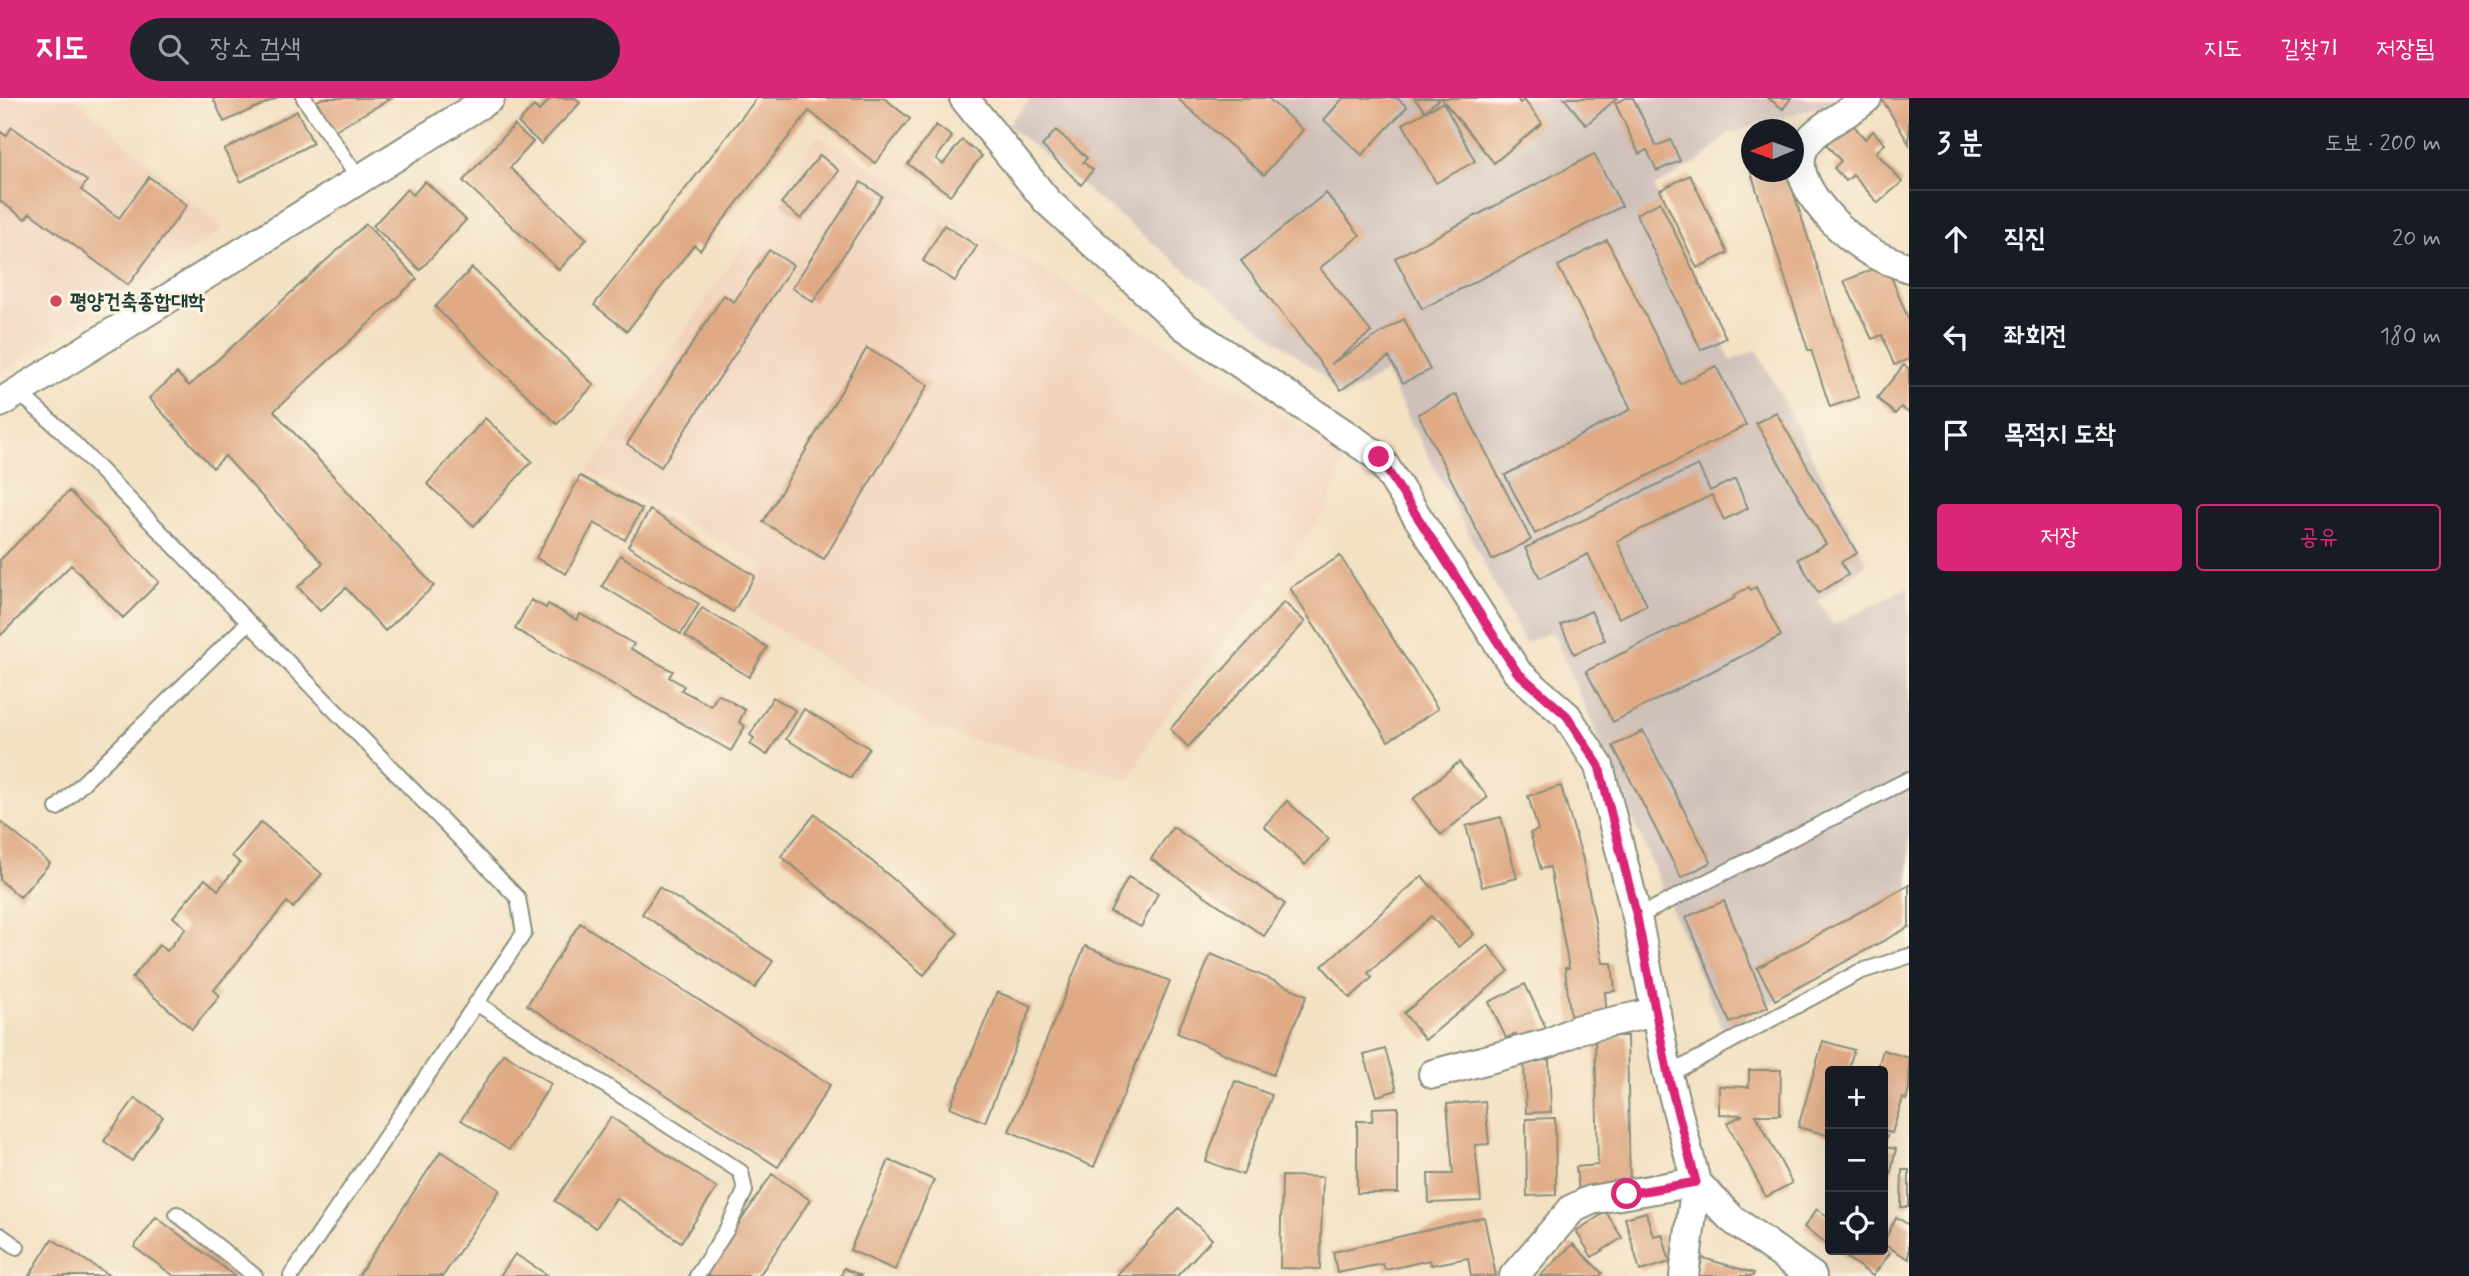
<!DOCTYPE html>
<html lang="ko">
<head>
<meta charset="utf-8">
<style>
	body { margin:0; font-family:Mynerve,"Poor Story",sans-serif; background:#20242c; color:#f1f3f6 }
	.controls { position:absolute; right:21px; bottom:21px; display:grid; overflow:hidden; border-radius:7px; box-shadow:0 7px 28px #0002 }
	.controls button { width:63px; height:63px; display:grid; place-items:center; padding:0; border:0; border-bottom:2px solid #363941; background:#171b24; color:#f1f3f6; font:35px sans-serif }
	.compass { position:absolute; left:1741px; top:21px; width:63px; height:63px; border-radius:50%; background:#171b24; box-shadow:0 7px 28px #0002; rotate:269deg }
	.stop { position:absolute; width:21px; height:21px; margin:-16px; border:5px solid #db2777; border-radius:50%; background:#fff }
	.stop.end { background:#db2777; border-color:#fff; box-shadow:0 2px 7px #0008 }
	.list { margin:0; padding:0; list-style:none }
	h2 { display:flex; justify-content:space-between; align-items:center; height:91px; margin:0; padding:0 28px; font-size:30px }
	h2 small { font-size:23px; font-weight:400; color:#9ea1a6 }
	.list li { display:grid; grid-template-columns:46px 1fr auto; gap:21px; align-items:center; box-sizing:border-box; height:98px; padding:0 28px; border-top:2px solid #363941 }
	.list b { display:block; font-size:26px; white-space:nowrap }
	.list em { font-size:23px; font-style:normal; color:#9ea1a6 }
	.actions { display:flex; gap:14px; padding:21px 28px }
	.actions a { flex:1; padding:16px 0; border:2px solid #db2777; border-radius:7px; text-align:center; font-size:24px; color:#db2777 }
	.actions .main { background:#db2777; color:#fff }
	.icon { flex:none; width:38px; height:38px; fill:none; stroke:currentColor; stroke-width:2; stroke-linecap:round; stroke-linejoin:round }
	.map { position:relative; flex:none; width:1909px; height:1178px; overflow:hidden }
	header { display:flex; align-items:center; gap:42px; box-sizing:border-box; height:98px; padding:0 35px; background:#db2777; color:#fff }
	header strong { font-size:33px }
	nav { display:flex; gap:38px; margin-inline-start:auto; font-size:24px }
	.search { width:490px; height:63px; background:#20242c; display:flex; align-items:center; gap:18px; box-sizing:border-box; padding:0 24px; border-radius:38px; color:#9ea1a6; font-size:26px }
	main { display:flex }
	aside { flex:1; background:#171b24 }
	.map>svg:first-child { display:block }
</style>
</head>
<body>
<header>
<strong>지도</strong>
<div class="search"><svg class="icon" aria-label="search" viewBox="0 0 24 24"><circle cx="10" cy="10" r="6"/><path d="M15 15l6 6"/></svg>장소 검색</div>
<nav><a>지도</a><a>길찾기</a><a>저장됨</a></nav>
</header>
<main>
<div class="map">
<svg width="1909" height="1178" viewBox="0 0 1909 1178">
	<rect width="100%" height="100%" fill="#fcf5e5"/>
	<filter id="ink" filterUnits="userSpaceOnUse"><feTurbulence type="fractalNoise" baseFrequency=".0143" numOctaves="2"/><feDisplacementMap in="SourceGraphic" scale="14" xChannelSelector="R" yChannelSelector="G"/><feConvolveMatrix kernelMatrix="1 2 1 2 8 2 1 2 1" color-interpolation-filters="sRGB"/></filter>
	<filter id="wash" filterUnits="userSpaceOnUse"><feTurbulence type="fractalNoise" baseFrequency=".00686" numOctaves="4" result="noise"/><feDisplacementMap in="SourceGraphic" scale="28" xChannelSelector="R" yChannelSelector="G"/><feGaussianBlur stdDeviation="1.57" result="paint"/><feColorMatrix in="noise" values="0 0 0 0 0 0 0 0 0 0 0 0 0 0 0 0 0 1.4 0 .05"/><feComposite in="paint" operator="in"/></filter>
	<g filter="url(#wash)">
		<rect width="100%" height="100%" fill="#f3e1c3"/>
		<path fill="#f2d4be" d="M0 0H75L224 131 0 276Z
			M818 37 1348 357 1325 414 1157 631 1130 682 934 631 746 512 766 468 588 374Z"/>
		<path fill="#cfc0ba" d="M1032 0H1845L1728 36 1701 62 1654 89 1731 263 1757 252 1867 465 1819 503 1833 527 1909 489V830L1723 932 1553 534 1525 545 1385 274 1343 300 1322 277 1202 185 1007 27Z"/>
		<g id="blocks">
			<path fill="#e0aa85" d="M213 0H277L224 24Z
				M323 0H392L333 33 317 3Z
				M551 0H575L580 5 541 46 518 25 534 8 539 13Z
				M757 0H884L910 21 875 65 809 13 700 152 694 147 627 233 594 207Z
				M1177 0H1268L1303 32 1264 77Z
				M1343 0H1397L1407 9 1362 57 1324 22Z
				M1414 0H1440L1425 13Z
				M1441 0H1517L1520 5 1524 2 1542 25 1494 65Z
				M1564 0H1617L1586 27Z
				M1626 0H1633L1656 48 1671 42 1680 63 1657 73 1647 52 1639 56 1615 5Z
				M1768 0H1791L1783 11Z
				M1884 0H1909V46L1882 1Z
				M1443 4 1475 63 1436 85 1403 26Z
				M297 13 313 45 241 84 224 52Z
				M1849 22 1865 41 1873 33 1885 46 1876 54 1902 84 1878 105 1853 77 1846 83 1834 70 1841 63 1824 44Z
				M514 27 533 44 510 70 587 141 559 172 463 83Z
				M936 27 952 39 936 61 943 66 962 42 982 58 950 97 908 66Z
				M12 29 87 83 81 92 119 120 149 79 187 107 128 187 30 115 25 121 0 103V33L6 38Z
				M1056 32 1087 60 1083 64 1093 72 1081 87 1042 48Z
				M1594 56 1622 108 1422 211 1395 160Z
				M820 57 839 73 801 121 781 105Z
				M1752 60V74H1787L1859 299 1830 309 1811 252H1808L1747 62Z
				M1690 77 1728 155 1697 170 1660 92Z
				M425 83 466 122 420 172 373 128 407 91 413 97Z
				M861 84 882 98 813 204 792 190Z
				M1326 95 1360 137 1320 170 1371 234 1331 266 1404 221 1430 272 1403 285 1389 259 1341 292 1241 163Z
				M1660 104 1726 240 1701 252 1636 116Z
				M366 126 417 181 274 313 434 488 385 533 346 490 320 513 298 489 323 465 225 358 213 370 149 300 177 275 189 288Z
				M944 127 977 148 955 183 923 163Z
				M1607 142 1680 286 1716 268 1746 327 1535 436 1505 377 1631 311 1558 168Z
				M769 152 793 167 661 369 627 346 724 197 734 204Z
				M1886 166 1909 223V261L1894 267 1882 237 1872 241 1844 183Z
				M472 170 594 287 557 326 435 209Z
				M867 250 928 287 824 461 763 424Z
				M1904 267 1909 271V315L1901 309 1895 316 1877 300Z
				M1456 296 1531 442 1492 462 1418 316Z
				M1776 314 1857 455 1841 464 1848 477 1818 495 1798 461 1826 446 1756 325Z
				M485 320 532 363 474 428 427 386Z
				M1698 367 1710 393 1735 381 1748 410 1724 422 1712 397 1617 443 1647 507 1619 520 1588 456 1540 480 1525 450Z
				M580 378 642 411 625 442 594 425 566 476 536 460Z
				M69 393 159 484 123 520 71 467 0 538V462Z
				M650 412 755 478 733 514 628 448Z
				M620 457 699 506 681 536 602 488Z
				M1340 458 1438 611 1388 643 1290 490Z
				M1749 489 1751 492 1756 489 1781 538 1613 624 1586 573 1735 500 1733 498Z
				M531 502 546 510 548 506 577 522 580 516 634 546 631 551 673 573 669 579 684 588 681 592 711 608 718 596 745 612 739 624 745 628 731 653 515 531Z
				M1284 504 1305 524 1188 649 1170 631Z
				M702 510 767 549 749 579 685 538Z
				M1591 513 1605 542 1574 556 1561 527Z
				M773 599 795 612 767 657 750 646 754 640 750 637Z
				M804 611 869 650 851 680 786 641Z
				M1643 633 1711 764 1681 780 1613 648Z
				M1459 664 1488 699 1441 737 1413 701Z
				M1561 688 1583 762 1603 865H1612L1615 893 1605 894 1607 920 1571 924 1565 870H1569L1550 769 1541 771 1530 735 1538 732 1528 698Z
				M1287 703 1329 741 1305 767 1264 728Z
				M815 716 958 835 924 877 781 758Z
				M1501 719 1517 780 1482 789 1466 728Z
				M0 723 50 765 20 799 0 782Z
				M261 724 322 776 293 810 287 804 214 892 220 898 192 931 132 880 159 847 167 853 186 830 173 819 205 781 218 792 240 765 232 758Z
				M1173 729 1285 806 1264 838 1151 761Z
				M1422 778 1474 836 1459 849 1431 818 1368 875 1372 880 1350 900 1322 868Z
				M1128 779 1158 795 1141 829 1110 814Z
				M1909 787V829L1775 902 1757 870Z
				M659 789 773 863 755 890 642 816Z
				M1724 803 1768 909 1730 925 1686 819Z
				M580 825 830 987 778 1069 527 907Z
				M1488 847 1509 873 1425 942 1404 915Z
				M1085 848 1170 883 1094 1069 1009 1033Z
				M1211 856 1307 897 1273 977 1177 935Z
				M1525 886 1547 932 1520 945 1515 936 1506 940 1489 904Z
				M997 894 1032 908 985 1024 950 1009Z
				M1595 938H1627L1630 1088 1579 1093 1576 1069 1598 1067Z
				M1823 943 1854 952 1848 973H1830V1038L1798 1029Z
				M1385 951 1397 992 1377 998 1364 957Z
				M1883 952 1909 960V991L1906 1002 1903 1000 1892 1035 1883 1033V973H1877Z
				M504 955 551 986 509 1052 461 1022Z
				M1549 962 1551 1014 1526 1015 1524 963Z
				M1749 972H1781L1780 1017H1756L1792 1085 1766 1099 1727 1025 1743 1017 1719 1016V988L1749 989Z
				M1235 983 1272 997 1243 1077 1206 1063Z
				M135 1000 163 1019 132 1063 104 1043Z
				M1485 1003 1489 1046 1475 1047 1481 1103 1429 1105 1428 1076H1453L1447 1006Z
				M1398 1009V1095H1357V1023H1372L1373 1010Z
				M611 1019 717 1090 681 1144 616 1100 596 1130 555 1103Z
				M1555 1020 1556 1097 1527 1098 1526 1021Z
				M1883 1037 1887 1038 1885 1049 1896 1051 1886 1096H1883Z
				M441 1053 500 1092 443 1178H358Z
				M889 1062 934 1082 895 1172 850 1152Z
				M1902 1072H1909V1109H1901Z
				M772 1076 810 1102 759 1178H704Z
				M1282 1078 1323 1079 1320 1171 1280 1170Z
				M1179 1110 1212 1141 1177 1178H1116Z
				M1817 1111 1830 1121V1148L1804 1129Z
				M1606 1114 1622 1140 1592 1159 1576 1133Z
				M1646 1114 1653 1138 1662 1136 1670 1164 1640 1173 1625 1120Z
				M156 1119 235 1178H174L134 1149Z
				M1484 1119 1496 1178H1471L1468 1160 1431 1167 1430 1162 1385 1172 1383 1166 1337 1175 1333 1154Z
				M1896 1119 1909 1127V1161L1883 1146Z
				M52 1141 110 1178H29Z
				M1573 1146 1602 1175 1600 1178H1540Z
				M1883 1150 1890 1155 1873 1178 1836 1152Z
				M515 1156 549 1178H500Z
				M1703 1160 1754 1175 1753 1178H1697Z
				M844 1170 862 1178H841Z"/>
		</g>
	</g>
	<g filter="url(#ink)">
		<use href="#blocks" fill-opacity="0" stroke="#898f7c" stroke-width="2"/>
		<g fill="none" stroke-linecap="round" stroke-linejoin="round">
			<defs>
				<path id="service" d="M304 0 359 81
					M18 294 60 331 518 800 524 835 291 1178
					M57 710 248 525
					M1637 819 1909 681
					M476 905 741 1074 745 1093 727 1131 697 1178
					M1668 977 1859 874 1909 858
					M177 1116 255 1178
					M0 1137 17 1149"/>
				<path id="minor" d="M964 0 1047 103 1184 228 1379 359 1517 574 1567 618 1599 668 1637 819 1668 977 1696 1084 1732 1121 1812 1178
					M1867 0C1848 17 1822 25 1807 45 1781 80 1843 137 1869 153 1881 161 1896 165 1909 170
					M0 305 490 0
					M1433 976 1549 945 1579 931 1656 914
					M1514 1178 1572 1111 1591 1102 1696 1084 1684 1178"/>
			</defs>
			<use href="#service" stroke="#898f7c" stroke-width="18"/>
			<use href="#minor" stroke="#898f7c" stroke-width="32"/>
			<use href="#service" stroke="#fff" stroke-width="14"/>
			<use href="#minor" stroke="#fff" stroke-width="28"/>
		</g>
	</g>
	<g fill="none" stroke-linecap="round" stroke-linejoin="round" filter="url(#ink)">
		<path stroke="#db2777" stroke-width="9" d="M1379 359 1517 574 1567 618 1599 668 1637 819 1668 977 1696 1084 1627 1096"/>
	</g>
	<circle fill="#d1495b" stroke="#fcf5e5" stroke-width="2.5" cx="56" cy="203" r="7"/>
	<g text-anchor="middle" stroke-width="6" stroke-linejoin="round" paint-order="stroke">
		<g font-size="21" font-weight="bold" fill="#1f3d34" stroke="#fcf5e5" text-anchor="start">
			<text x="70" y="210">평양건축종합대학</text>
		</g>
	</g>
</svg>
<div class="controls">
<button>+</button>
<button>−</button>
<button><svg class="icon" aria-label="locate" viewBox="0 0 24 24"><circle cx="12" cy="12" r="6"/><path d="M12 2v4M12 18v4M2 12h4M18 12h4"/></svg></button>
</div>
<svg class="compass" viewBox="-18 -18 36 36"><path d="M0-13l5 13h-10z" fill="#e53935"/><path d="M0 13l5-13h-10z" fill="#9ea1a6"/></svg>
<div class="stop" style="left:1627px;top:1096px"></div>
<div class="stop end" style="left:1379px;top:359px"></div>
</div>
<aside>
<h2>3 분<small>도보 · 200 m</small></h2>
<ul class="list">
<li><svg class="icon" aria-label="ahead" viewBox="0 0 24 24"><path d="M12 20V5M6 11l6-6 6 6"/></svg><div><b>직진</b></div><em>20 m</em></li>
<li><svg class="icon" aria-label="left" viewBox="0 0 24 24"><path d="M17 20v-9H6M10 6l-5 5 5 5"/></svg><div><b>좌회전</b></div><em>180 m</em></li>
<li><svg class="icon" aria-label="arrive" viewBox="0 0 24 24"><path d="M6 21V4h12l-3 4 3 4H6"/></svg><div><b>목적지 도착</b></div></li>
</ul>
<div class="actions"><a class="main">저장</a><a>공유</a></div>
</aside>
</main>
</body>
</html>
